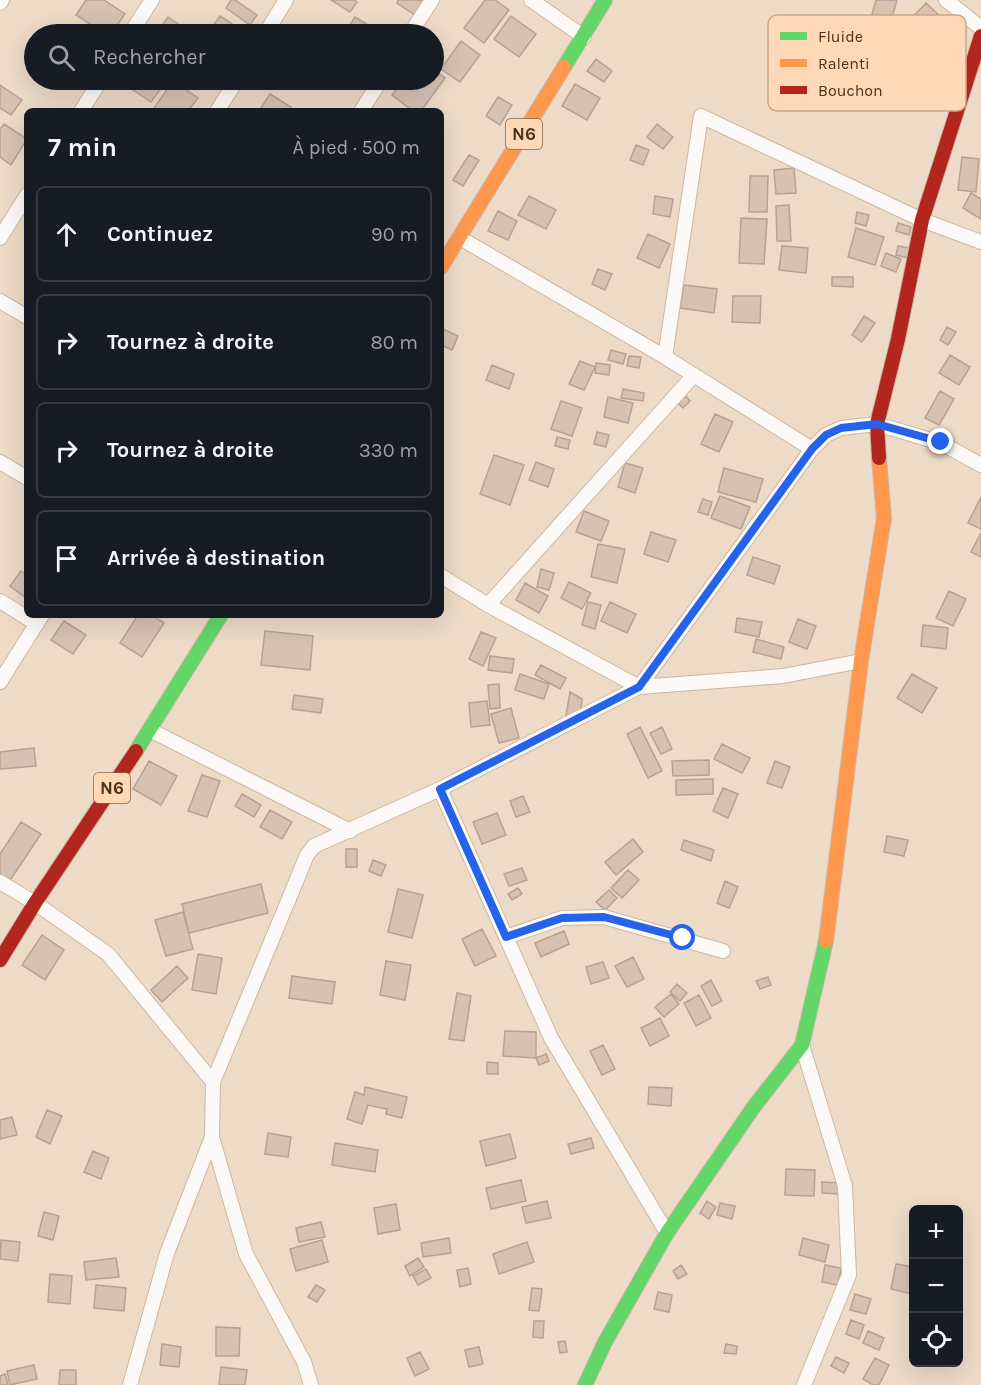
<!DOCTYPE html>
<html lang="fr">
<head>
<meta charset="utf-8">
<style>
	body { margin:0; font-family:Karla,sans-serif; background:#20242c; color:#f1f3f6 }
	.controls { position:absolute; right:18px; bottom:18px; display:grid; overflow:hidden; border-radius:9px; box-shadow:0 6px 24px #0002 }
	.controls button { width:54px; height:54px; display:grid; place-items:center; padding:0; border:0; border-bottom:2px solid #363941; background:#171b24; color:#f1f3f6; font:30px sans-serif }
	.stop { position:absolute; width:18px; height:18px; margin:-14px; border:4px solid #2563eb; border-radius:50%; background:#fff }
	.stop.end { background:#2563eb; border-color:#fff; box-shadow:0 2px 6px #0008 }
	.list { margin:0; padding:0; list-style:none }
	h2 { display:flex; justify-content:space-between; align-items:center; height:78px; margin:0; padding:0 24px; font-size:26px }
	h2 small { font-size:20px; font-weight:400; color:#9ea1a6 }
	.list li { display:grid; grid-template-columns:39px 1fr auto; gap:18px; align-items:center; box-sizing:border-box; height:96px; margin:0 12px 12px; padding:0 12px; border:2px solid #363941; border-radius:9px }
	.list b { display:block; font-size:22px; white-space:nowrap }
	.list em { font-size:20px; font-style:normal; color:#9ea1a6 }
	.icon { flex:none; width:33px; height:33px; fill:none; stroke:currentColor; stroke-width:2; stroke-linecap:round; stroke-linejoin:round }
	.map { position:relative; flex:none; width:981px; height:1385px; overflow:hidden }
	.search { position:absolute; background:#171b24; box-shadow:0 6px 24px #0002; left:24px; top:24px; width:420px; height:66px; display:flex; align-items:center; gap:15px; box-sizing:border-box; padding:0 21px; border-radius:33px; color:#9ea1a6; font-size:22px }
	.panel { position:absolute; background:#171b24; box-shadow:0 6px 24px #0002; left:24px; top:108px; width:420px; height:510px; border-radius:9px }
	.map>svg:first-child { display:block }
</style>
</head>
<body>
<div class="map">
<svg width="981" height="1385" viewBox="0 0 981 1385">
	<rect width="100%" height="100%" fill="#eddac7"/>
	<path fill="#d6c1b2" stroke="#b8a193" stroke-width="1.5" d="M86 0H104L125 14 111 34H105L76 15Z
		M231 0H235L257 15 250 25 226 8Z
		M331 0H354L357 2 350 12Z
		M398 0H420L424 3 416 16 397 3Z
		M485 0H495L509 10 484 43 464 28Z
		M876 0H897L891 21 872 14Z
		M926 3 943 19 926 37 909 21Z
		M220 16 243 31 240 34H207Z
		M511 16 536 34 519 57 494 39Z
		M168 17 190 32 189 34H156Z
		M355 17 381 33 380 34H360L348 28Z
		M461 41 480 55 460 82 441 69Z
		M596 59 612 71 604 82 587 71Z
		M434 70 445 78 421 111H413L392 95 403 80H434Z
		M140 80H167L151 102 133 90Z
		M173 81 198 98 188 111H158L154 108Z
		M575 84 600 98 587 120 562 106Z
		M0 85 22 100 11 115 0 108Z
		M270 94 291 107 289 111H259Z
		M498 97 512 105 500 125 486 116Z
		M4 124 27 139 11 165 0 157V129Z
		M657 124 673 137 663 149 647 137Z
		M636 145 649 150 643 165 630 160Z
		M469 155 479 160 463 186 453 180Z
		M962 157 979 159 976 192 958 190Z
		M794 168 796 193 776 194 774 170Z
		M750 176H768L767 212H749Z
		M971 193 981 199V219L963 208Z
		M529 196 556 210 546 229 518 215Z
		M655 196 673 199 670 217 653 214Z
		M789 205 791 241H777L776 206Z
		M498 211 517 221 508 240 488 231Z
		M857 212 869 215 866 226 855 223Z
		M741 218 767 219 764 264 739 263Z
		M898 223 911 227 909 235 896 231Z
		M856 228 884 237 875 265 848 257Z
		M648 234 670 244 659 268 637 258Z
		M782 246 808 248 806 273 779 270Z
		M898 246 910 248 908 258 896 255Z
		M886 253 901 259 896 272 881 266Z
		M598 269 612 274 605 290 592 284Z
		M832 277H853V287L832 286Z
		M684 285 717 289 714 313 680 308Z
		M733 296H761L760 323 732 322Z
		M864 316 875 323 862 342 852 335Z
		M947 327 956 332 948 345 940 340Z
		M441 328 458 336 452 350 441 345Z
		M611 350 626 354 623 364 608 360Z
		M950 355 970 367 959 385 939 373Z
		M629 356 641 357 639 368 627 366Z
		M580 361 595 367 584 390 569 384Z
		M596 363 610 365 609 375 595 373Z
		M492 365 514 374 509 389 486 380Z
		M623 389 644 393 643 401 621 398Z
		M940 391 954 399 939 425 925 418Z
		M683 393 690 401 683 408 675 400Z
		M608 397 633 403 628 423 604 417Z
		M561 401 582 408 572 436 551 429Z
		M715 414 733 422 719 452 701 444Z
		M597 432 609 435 606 447 594 444Z
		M557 437 570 440 568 449 555 446Z
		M494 455 524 465 510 505 480 494Z
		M536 462 554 469 548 487 529 480Z
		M625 463 643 468 635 493 618 487Z
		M724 468 763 479 756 502 718 492Z
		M720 496 750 507 741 529 711 518Z
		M981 497V529L968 523Z
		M703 499 712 502 708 515 698 512Z
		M584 511 609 521 601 541 576 532Z
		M651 532 676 540 668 562 644 554Z
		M981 533V557L971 552Z
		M598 544 625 549 617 583 591 577Z
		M753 557 780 566 774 584 747 575Z
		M541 569 554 573 549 590 537 587Z
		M21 571 27 575 26 598 10 586Z
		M569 582 591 593 582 609 561 598Z
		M525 583 548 596 539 613 516 600Z
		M949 591 966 599 953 626 936 618Z
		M588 602 601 605 595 629 582 625Z
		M610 602 636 614 627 633 601 621Z
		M138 615H152L164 623 142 657 120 643Z
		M737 618 762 622 759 637 735 632Z
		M798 619 816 626 807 649 789 642Z
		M64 621 86 635 73 654 51 640Z
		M923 625 948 628 946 649 921 646Z
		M265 631 313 636 310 670 261 665Z
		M481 632 496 638 483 666 469 659Z
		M756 639 784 647 781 659 753 652Z
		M490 656 514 659 512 673 488 670Z
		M541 665 566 678 560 689 535 675Z
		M520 674 549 684 544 699 515 690Z
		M912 674 937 688 922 713 897 698Z
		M499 684 500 708 490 709 488 685Z
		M570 692 582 699 580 716 565 722Z
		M294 695 323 699 321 713 292 709Z
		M487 701 490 725 471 727 469 703Z
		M511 708 519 738 499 743 491 714Z
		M640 727 662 771 648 778 627 734Z
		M662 727 672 749 661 754 650 733Z
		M722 744 750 758 742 773 714 759Z
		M34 748 36 766 0 769V752Z
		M709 760V775L673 776 672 761Z
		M149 761 177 776 161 805 133 789Z
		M775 761 790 767 782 788 767 783Z
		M202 775 220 781 207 817 188 811Z
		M713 779V794L676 795V780Z
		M723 788 738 794 728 818 713 811Z
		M242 794 261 805 254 817 235 806Z
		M523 796 530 812 516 817 510 801Z
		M270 810 292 822 282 839 260 827Z
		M497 813 506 835 482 844 473 822Z
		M21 822 41 834 9 882 0 876V854Z
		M887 836 908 840 904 856 884 852Z
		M633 839 643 852 616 875 605 862Z
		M684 840 714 850 711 861 681 850Z
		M346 849H357V867H346Z
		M373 860 386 865 381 876 369 871Z
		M522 868 527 880 509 886 504 874Z
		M628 870 639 880 622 898 611 888Z
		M725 881 738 887 729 908 717 903Z
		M261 884 268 913 189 933 182 904Z
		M518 888 522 894 512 900 508 894Z
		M398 889 423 895 412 938 388 932Z
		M609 890 617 898 605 910 596 902Z
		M183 912 193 949 166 956 155 920Z
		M482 929 496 956 475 966 462 939Z
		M564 931 569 944 541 957 535 943Z
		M42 935 64 950 45 980 22 965Z
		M198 954 222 958 216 994 192 990Z
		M633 957 644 979 627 987 615 966Z
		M386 961 411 965 405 1000 380 995Z
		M603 962 609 978 591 984 586 967Z
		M177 966 188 978 162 1002 151 990Z
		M292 976 335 982 332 1004 289 998Z
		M768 977 771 985 760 989 756 981Z
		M711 980 722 1001 712 1006 701 986Z
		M677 984 687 993 680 1001 670 992Z
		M457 993 471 996 464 1041 449 1039Z
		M671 994 679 1004 664 1017 655 1007Z
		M699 995 711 1018 696 1026 684 1003Z
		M660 1018 669 1036 650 1046 641 1028Z
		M505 1031 536 1032V1058L503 1056Z
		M603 1045 615 1069 602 1075 590 1051Z
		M546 1054 549 1061 539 1065 536 1058Z
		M487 1062 498 1063V1074H487Z
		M365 1087 407 1097 402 1118 386 1114 387 1109 368 1105 362 1124 347 1119 355 1092 364 1095Z
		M649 1087 672 1088 671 1106 648 1104Z
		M47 1110 62 1116 50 1144 36 1137Z
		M12 1117 17 1135 0 1139V1120Z
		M268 1133 291 1137 288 1157 265 1154Z
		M510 1134 516 1158 486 1166 480 1141Z
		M591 1138 594 1148 571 1154 568 1144Z
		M335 1143 378 1150 375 1172 332 1165Z
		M93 1151 109 1158 101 1179 84 1172Z
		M786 1169 815 1170 814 1196 785 1195Z
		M521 1180 526 1201 491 1209 486 1188Z
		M822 1182 840 1183V1194L822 1193Z
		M547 1201 551 1218 526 1223 522 1207Z
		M707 1201 716 1207 709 1219 700 1213Z
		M720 1203 735 1206 732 1219 717 1215Z
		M396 1204 400 1230 378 1234 374 1208Z
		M44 1212 59 1216 53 1240 38 1236Z
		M321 1222 325 1237 299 1242 296 1228Z
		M449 1238 451 1253 423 1257 421 1243Z
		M803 1238 829 1245 825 1262 799 1255Z
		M1 1240 20 1242 18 1261 0 1259Z
		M322 1240 328 1262 296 1271 290 1249Z
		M527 1242 534 1262 499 1274 493 1254Z
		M116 1258 119 1277 86 1280 84 1262Z
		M418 1258 424 1267 410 1276 405 1266Z
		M896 1264 914 1267 912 1294 891 1289Z
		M681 1265 687 1274 678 1279 673 1271Z
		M825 1265 841 1268 838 1285 822 1282Z
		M468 1268 471 1284 460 1287 457 1270Z
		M426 1269 431 1278 418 1285 413 1276Z
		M50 1274 72 1276 70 1304 48 1302Z
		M96 1285 126 1288 124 1311 94 1308Z
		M316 1285 325 1290 317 1302 308 1297Z
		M532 1288 542 1289 539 1311 529 1310Z
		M658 1292 672 1295 669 1312 654 1309Z
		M855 1294 871 1299 866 1314 850 1310Z
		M851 1320 864 1325 859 1339 846 1334Z
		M534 1321H544L543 1338 533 1337Z
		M216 1327 240 1328 239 1356H216Z
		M868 1331 884 1338 879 1350 863 1343Z
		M565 1341 567 1352 560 1353 558 1342Z
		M162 1344 181 1347 179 1367 160 1365Z
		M726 1344 737 1346 736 1354 724 1353Z
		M479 1347 483 1364 469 1367 465 1350Z
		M420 1352 429 1369 415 1376 407 1358Z
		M836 1357 849 1363 844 1373 831 1366Z
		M875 1358 889 1365 879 1385H873L863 1379Z
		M34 1365 37 1379 10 1385 7 1371Z
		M221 1367 247 1370 245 1385H219Z
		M60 1370H76V1385H59Z
		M5 1374 8 1385H0V1376Z"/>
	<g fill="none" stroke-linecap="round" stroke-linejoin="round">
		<defs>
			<path id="street" d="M531 0 584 37
				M946 0 981 28
				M0 3 2 0
				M130 34 152 0
				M265 34 286 0
				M410 34 432 0
				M81 111 101 80
				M217 111 237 80
				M361 111 381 80
				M0 238 27 195
				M460 238 665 357 812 449
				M0 301 27 317
				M665 357 701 116 922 220 981 242
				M0 462 27 478
				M441 576 488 605 639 687 783 676 861 661
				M0 601 37 624
				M488 605 694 375
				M0 682 42 615
				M150 730 350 831
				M440 789 551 1038 667 1233
				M0 882 35 903 108 954 213 1082
				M506 937 562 918 604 917 723 951
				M802 1045 845 1186 849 1275 804 1385
				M130 1385 167 1253 212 1137
				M311 1385 304 1362 246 1254 212 1137 213 1082 307 855 314 846 440 789 639 687 812 449 826 435 841 428 877 424 941 443 981 465"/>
			<path id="fast" d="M564 67 605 0
				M136 751 221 615
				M585 1385 605 1342 667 1233 753 1108 802 1045 826 941"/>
			<path id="slow" d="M441 267 564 67
				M826 941 861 661 884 518 879 458"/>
			<path id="jam" d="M879 458 877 424 898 339 922 220 981 36
				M0 960 35 903 136 751"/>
		</defs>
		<use href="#street" stroke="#cbb7a4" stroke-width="16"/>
		<use href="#fast" stroke="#cbb7a4" stroke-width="16"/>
		<use href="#slow" stroke="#cbb7a4" stroke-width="16"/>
		<use href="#jam" stroke="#cbb7a4" stroke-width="16"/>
		<use href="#street" stroke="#fcf9f7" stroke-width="14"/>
		<use href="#fast" stroke="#63d668" stroke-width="14"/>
		<use href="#slow" stroke="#ff974d" stroke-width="14"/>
		<use href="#jam" stroke="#b3261e" stroke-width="14"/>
	</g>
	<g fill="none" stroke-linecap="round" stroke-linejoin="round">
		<path stroke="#2563eb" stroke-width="8" d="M683 938 604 917 562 918 506 937 440 789 639 687 812 449 826 435 841 428 877 424 941 442"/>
	</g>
	<g text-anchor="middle" stroke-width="6" stroke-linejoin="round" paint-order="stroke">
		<g fill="#fdd9b7" stroke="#81664a" stroke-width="1.5">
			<rect x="506" y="119" width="36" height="30" rx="4.5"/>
			<rect x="94" y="773" width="36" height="30" rx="4.5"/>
		</g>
		<g font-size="18" font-weight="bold" fill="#4c341c">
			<text x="524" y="140">N6</text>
			<text x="112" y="794">N6</text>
		</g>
	</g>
	<rect x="768" y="15" width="198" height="96" rx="9" fill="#fdd9b7" stroke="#c8a888" stroke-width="1.5"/>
	<rect x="780" y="32" width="27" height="8" fill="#63d668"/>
	<rect x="780" y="59" width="27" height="8" fill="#ff974d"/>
	<rect x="780" y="86" width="27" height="8" fill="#b3261e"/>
	<g font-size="16" fill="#4c341c">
		<text x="818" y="42">Fluide</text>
		<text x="818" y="69">Ralenti</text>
		<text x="818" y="96">Bouchon</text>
	</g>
</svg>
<div class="controls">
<button>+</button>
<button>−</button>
<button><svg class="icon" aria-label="locate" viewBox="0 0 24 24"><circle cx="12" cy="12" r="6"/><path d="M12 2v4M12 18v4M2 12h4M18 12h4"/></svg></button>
</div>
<div class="stop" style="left:683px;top:938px"></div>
<div class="stop end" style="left:941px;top:442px"></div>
<div class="search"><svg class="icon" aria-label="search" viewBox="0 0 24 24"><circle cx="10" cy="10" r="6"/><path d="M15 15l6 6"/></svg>Rechercher</div>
<section class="panel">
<h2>7 min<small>À pied · 500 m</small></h2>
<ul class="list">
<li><svg class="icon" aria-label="ahead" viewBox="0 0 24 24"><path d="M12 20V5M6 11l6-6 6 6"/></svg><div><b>Continuez</b></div><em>90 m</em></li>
<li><svg class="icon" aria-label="right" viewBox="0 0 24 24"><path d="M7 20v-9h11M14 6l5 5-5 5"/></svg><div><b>Tournez à droite</b></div><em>80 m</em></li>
<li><svg class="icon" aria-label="right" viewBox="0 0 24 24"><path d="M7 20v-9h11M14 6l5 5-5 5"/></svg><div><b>Tournez à droite</b></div><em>330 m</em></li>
<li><svg class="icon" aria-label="arrive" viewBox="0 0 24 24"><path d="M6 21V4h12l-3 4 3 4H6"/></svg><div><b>Arrivée à destination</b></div></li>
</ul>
</section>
</div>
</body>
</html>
